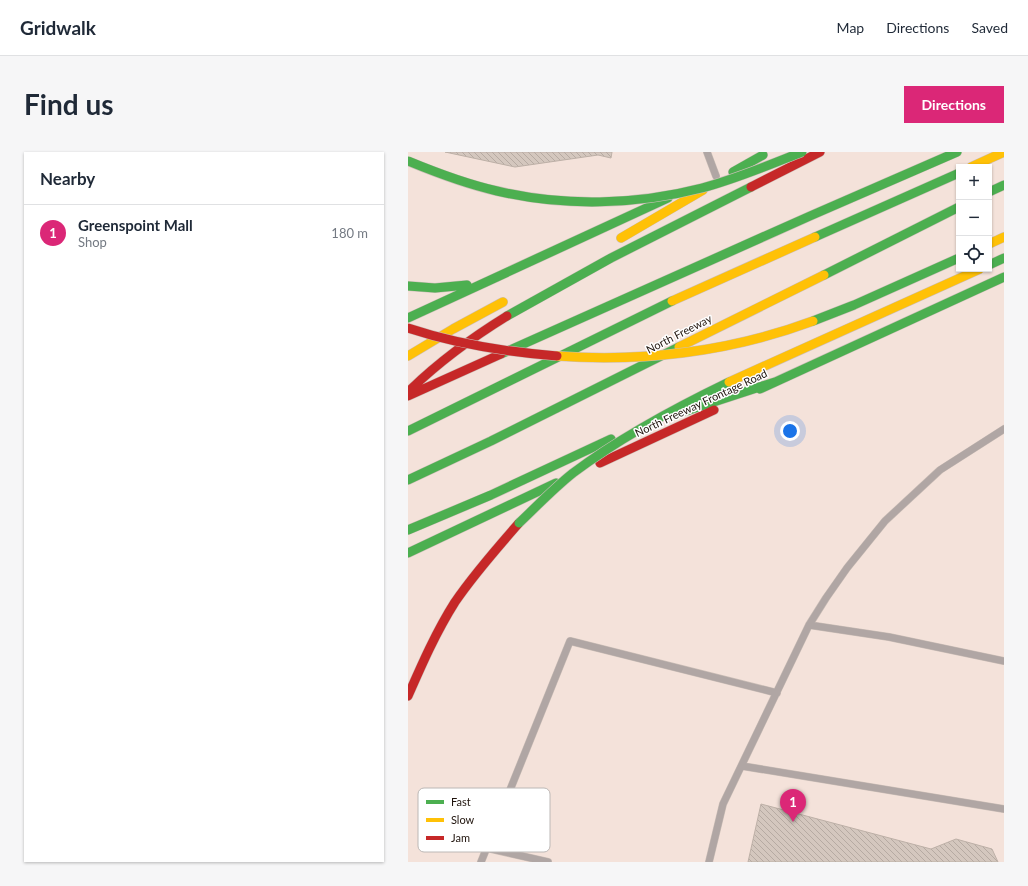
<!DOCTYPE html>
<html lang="en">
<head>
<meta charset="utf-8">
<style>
	body { margin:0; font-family:Lato,sans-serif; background:#f6f6f7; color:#1f2937 }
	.controls { position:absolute; right:12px; top:12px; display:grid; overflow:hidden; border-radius:0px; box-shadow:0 1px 3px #0004 }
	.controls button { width:36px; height:36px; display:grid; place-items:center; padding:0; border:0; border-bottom:1px solid #e0e1e3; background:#fff; color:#1f2937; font:20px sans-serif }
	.you { position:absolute; left:382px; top:279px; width:14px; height:14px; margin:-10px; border:3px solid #fff; border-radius:50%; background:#1a73e8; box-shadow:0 0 0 6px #1a73e833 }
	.badge { display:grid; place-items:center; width:26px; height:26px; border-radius:50%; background:#db2777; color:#fff; font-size:13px; font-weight:700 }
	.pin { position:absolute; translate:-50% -33px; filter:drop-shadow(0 1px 2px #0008) }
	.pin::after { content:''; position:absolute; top:21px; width:14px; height:12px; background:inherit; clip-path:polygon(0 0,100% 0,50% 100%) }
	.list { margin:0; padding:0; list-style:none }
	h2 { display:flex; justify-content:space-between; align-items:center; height:52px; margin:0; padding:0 16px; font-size:17px }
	h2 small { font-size:13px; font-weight:400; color:#747a83 }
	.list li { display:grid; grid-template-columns:26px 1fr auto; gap:12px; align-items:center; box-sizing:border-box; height:56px; padding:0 16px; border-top:1px solid #e0e1e3 }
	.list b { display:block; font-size:15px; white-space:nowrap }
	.list p { margin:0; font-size:13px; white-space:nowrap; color:#747a83 }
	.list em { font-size:13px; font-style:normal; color:#747a83 }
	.icon { flex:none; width:22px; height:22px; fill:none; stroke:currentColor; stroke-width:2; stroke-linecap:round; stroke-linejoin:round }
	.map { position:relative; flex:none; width:596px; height:710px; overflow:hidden; border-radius:0px }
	header { display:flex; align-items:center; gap:24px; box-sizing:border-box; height:56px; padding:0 20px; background:#fff; border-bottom:1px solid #e0e1e3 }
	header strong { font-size:19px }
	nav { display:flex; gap:22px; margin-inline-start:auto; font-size:14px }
	.intro { display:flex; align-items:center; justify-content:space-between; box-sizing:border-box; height:96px; padding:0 24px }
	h1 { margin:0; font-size:28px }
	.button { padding:10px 18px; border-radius:0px; background:#db2777; color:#fff; font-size:14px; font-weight:700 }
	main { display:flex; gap:24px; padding:0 24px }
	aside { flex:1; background:#fff; border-radius:0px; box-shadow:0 1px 3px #0004 }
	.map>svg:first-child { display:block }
</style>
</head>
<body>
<header>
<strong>Gridwalk</strong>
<nav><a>Map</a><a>Directions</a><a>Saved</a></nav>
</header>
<div class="intro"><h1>Find us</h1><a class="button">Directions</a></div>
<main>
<aside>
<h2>Nearby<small></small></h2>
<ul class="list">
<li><span class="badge">1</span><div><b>Greenspoint Mall</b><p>Shop</p></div><em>180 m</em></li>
</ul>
</aside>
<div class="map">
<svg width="596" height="710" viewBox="0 0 596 710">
	<defs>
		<pattern id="building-back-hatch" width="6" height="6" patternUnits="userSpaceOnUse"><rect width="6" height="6" fill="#d4c7be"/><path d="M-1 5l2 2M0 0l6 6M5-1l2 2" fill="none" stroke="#b6aaa2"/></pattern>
	</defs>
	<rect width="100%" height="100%" fill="#f4e2da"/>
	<path fill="url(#building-back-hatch)" stroke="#bdb0a7" d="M37 0H204L203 6 190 3 107 15Z
		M353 652 523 697 548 687 584 697 590 710H340Z"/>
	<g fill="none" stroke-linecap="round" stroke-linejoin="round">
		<defs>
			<path id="lane" d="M299 0 308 24
				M401 473 481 485 596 509
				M334 614 596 657
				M79 696 140 710
				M73 710 162 489 369 541
				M301 710 315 652 401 473 418 446 439 416 477 369 532 318 596 277"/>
			<path id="fast" d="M325 20 355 3
				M581 40 596 33
				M407 85 551 21
				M581 113 596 106
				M416 123 551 55
				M0 134 27 136 59 133
				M99 164 203 106 343 35
				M0 166 260 46
				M93 202 402 64 549 0
				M352 237 596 125
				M278 259 367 230
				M0 279 264 149
				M0 328 83 289 271 195
				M0 378 83 343 203 287
				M0 401 148 331"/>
			<path id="slow" d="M563 15 596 0
				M213 86 295 38
				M581 92 596 85
				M264 149 407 85
				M271 195 416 123
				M0 204 45 177 95 150"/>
			<path id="jam" d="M343 35 412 0
				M3 237C32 209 65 185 99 164
				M0 244 93 202
				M192 311 306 258
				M0 544C14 512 28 480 47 450 66 422 89 396 111 371"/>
		</defs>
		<use href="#lane" stroke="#cbbeb7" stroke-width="8"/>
		<use href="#fast" stroke="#cbbeb7" stroke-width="10"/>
		<use href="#slow" stroke="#cbbeb7" stroke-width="10"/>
		<use href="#jam" stroke="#cbbeb7" stroke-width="10"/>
		<use href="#lane" stroke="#b0a6a4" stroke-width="7"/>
		<use href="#fast" stroke="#4caf50" stroke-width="9"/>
		<use href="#slow" stroke="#ffc107" stroke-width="9"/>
		<use href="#jam" stroke="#c62828" stroke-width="9"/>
		<defs>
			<path id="fast-bridge" d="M0 9C29 21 58 32 89 39 156 55 228 53 294 36 328 27 361 13 394 0
				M405 169 446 153 551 106
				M111 371C129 354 146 336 165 321 213 285 267 256 321 230"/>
			<path id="slow-bridge" d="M149 204C236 210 324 199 405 169
				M321 230 572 117"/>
			<path id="jam-bridge" d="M0 176C48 192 99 200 149 204"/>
		</defs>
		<use href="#fast-bridge" stroke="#cbbeb7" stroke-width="10" stroke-linecap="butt"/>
		<use href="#slow-bridge" stroke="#cbbeb7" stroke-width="10" stroke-linecap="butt"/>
		<use href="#jam-bridge" stroke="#cbbeb7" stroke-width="10" stroke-linecap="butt"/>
		<use href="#fast-bridge" stroke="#4caf50" stroke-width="9"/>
		<use href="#slow-bridge" stroke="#ffc107" stroke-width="9"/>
		<use href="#jam-bridge" stroke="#c62828" stroke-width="9"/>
	</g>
	<g text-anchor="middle" stroke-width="3" stroke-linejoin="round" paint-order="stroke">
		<g font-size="11" fill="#1f130c" stroke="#fff">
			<text transform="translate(271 182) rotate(-27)" y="4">North Freeway</text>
			<text transform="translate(293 251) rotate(-25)" y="4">North Freeway Frontage Road</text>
		</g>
	</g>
	<rect x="10" y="636" width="132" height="64" rx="6" fill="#fff" stroke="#bcb8b6" stroke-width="1"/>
	<rect x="18" y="648" width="18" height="4" fill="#4caf50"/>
	<rect x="18" y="666" width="18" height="4" fill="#ffc107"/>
	<rect x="18" y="684" width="18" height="4" fill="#c62828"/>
	<g font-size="11" fill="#1f130c">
		<text x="43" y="654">Fast</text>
		<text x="43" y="672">Slow</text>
		<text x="43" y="690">Jam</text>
	</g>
</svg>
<div class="controls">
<button>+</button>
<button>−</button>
<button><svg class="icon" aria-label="locate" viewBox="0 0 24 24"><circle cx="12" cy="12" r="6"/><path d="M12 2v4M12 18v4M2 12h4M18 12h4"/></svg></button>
</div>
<div class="you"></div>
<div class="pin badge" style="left:385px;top:670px">1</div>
</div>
</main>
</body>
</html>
